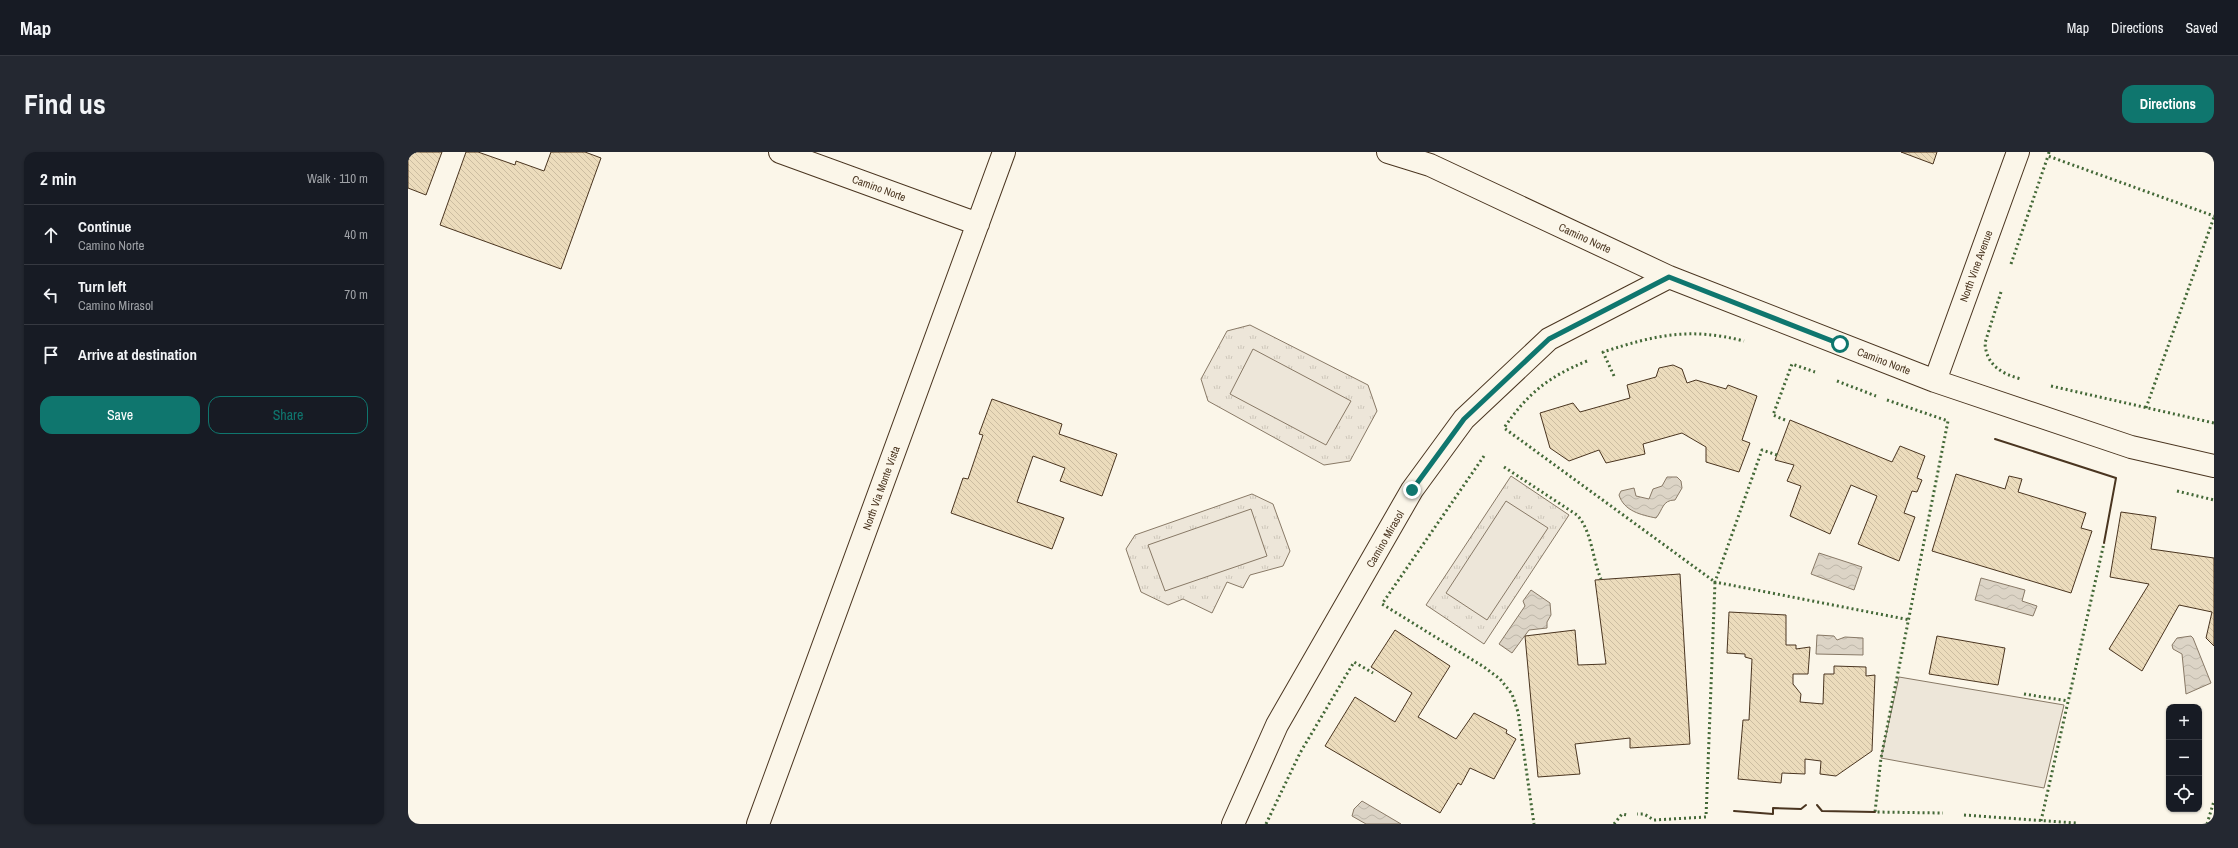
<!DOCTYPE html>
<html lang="en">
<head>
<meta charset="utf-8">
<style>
	body { margin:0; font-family:"Archivo Narrow",sans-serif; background:#242831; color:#f1f3f6 }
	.controls { position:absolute; right:12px; bottom:12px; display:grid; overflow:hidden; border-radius:8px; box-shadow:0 1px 3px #0004 }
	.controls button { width:36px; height:36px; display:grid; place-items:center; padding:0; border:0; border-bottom:1px solid #363941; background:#171b24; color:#f1f3f6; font:20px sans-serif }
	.stop { position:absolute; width:12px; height:12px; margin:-9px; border:3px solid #0f766e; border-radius:50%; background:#fff }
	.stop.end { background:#0f766e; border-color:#fff; box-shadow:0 1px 4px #0008 }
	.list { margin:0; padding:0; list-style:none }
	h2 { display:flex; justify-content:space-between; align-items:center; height:52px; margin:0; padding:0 16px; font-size:17px }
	h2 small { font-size:13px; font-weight:400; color:#9ea1a6 }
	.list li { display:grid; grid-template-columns:26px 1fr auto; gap:12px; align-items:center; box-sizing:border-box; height:60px; padding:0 16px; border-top:1px solid #363941 }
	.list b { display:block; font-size:15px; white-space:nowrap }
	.list p { margin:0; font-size:13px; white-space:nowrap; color:#9ea1a6 }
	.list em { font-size:13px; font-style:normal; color:#9ea1a6 }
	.actions { display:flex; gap:8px; padding:12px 16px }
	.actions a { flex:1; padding:9px 0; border:1px solid #0f766e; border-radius:12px; text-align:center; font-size:14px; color:#0f766e }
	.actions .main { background:#0f766e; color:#fff }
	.icon { flex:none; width:22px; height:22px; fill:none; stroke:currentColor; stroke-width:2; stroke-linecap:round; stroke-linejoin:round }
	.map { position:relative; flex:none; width:1806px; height:672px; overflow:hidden; border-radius:12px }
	header { display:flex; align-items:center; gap:24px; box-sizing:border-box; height:56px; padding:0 20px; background:#171b24; border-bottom:1px solid #363941 }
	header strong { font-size:19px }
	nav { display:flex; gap:22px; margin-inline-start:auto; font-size:14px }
	.intro { display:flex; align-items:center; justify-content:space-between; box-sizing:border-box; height:96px; padding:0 24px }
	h1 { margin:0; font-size:28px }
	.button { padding:10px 18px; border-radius:12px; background:#0f766e; color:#fff; font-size:14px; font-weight:700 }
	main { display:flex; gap:24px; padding:0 24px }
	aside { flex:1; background:#171b24; border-radius:12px; box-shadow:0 1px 3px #0004 }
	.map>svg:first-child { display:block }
</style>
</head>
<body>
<header>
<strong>Map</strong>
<nav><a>Map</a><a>Directions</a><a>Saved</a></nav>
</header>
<div class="intro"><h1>Find us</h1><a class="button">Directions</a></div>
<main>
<aside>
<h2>2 min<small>Walk · 110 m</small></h2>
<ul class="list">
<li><svg class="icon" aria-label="ahead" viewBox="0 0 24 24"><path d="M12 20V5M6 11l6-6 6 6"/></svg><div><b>Continue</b><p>Camino Norte</p></div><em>40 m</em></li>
<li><svg class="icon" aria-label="left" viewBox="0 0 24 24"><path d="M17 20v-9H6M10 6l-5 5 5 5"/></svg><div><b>Turn left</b><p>Camino Mirasol</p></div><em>70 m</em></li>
<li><svg class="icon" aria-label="arrive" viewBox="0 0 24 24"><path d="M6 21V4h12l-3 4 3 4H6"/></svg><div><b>Arrive at destination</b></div></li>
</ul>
<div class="actions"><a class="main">Save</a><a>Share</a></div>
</aside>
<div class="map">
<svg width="1806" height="672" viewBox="0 0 1806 672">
	<defs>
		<pattern id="grass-tufts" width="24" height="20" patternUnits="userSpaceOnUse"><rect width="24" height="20" fill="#ede6d9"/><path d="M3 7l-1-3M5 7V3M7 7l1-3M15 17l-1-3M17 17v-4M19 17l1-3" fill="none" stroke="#cdc6ba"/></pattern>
		<pattern id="water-waves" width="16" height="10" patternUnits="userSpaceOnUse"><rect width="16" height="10" fill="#dcd4c6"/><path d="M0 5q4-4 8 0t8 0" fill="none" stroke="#beb7aa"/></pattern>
		<pattern id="building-back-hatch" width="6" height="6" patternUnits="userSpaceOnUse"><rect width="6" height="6" fill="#ecdcbc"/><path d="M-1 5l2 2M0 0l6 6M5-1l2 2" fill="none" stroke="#ccbda1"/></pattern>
	</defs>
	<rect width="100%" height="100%" fill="#fbf6e9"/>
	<path fill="url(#grass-tufts)" stroke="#887966" d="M842 173 960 233 969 259 942 309 916 313 800 249 793 227 819 179Z
		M1103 324 1161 363 1076 492 1018 453Z
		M844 342 865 352 882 399 875 414 842 423 835 436 819 430 804 461 775 447 760 453 733 440 718 397 727 383Z"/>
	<path fill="#ede6d9" stroke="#887966" d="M845 197 943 249 918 293 822 242Z
		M1098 349 1140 376 1079 468 1038 441Z
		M843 357 859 404 757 439 740 393Z
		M1491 525 1656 553 1636 636 1473 606Z"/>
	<path fill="url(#water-waves)" stroke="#887966" d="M1259 325H1269L1273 329 1274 336 1267 348C1254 348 1255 358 1248 366 1233 363 1216 359 1211 343L1213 339 1226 336 1228 344 1241 347 1245 337 1254 334Z
		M1411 401 1454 415 1446 438 1403 422Z
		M1573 426 1617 438 1614 449 1629 454 1625 464 1567 448Z
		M1123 438 1142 451 1143 463 1139 470V476L1121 478 1104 501 1091 492 1117 454 1115 449Z
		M1409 483 1426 484 1429 488 1437 485 1455 486V503L1408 502Z
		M1783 484 1785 486 1803 531 1778 542 1774 502 1765 497 1764 493 1769 486Z
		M954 649 993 672H958L944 664 946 657Z"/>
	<path fill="url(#building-back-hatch)" stroke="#4a3520" d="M0 0H34L18 43 0 36Z
		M58 0H70L107 13 108 9 136 19 143 0H177L193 6 153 117 32 73Z
		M1493 0H1529L1525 12Z
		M1265 213 1274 217 1279 231 1288 228 1318 237 1320 233 1349 244 1334 288 1342 291 1331 320 1298 310V295L1274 281 1235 292 1237 302 1198 311 1191 298 1161 309 1142 296 1132 261 1165 251 1172 260 1222 246 1219 233 1248 225 1251 216Z
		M584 247 654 272 651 282 709 302 694 344 652 329 657 316 625 304 609 350 656 366 644 397 543 361 555 326 560 327 575 283 571 282Z
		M1382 268 1484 310 1492 294 1517 304 1509 326 1514 328 1509 340 1504 339 1496 361 1507 365 1491 409 1450 392 1469 344 1443 333 1422 382 1382 364 1393 334 1379 329 1386 313 1367 308Z
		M1548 322 1597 337 1601 324 1614 327 1610 340 1678 361 1673 376 1684 379 1663 441 1524 399Z
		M1713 360 1748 365 1743 397 1806 406V494L1798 486 1804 460 1771 453 1734 519 1701 497 1741 432 1702 425Z
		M1272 422 1282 592 1222 596V586L1167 592 1172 622 1130 625 1117 484 1167 478 1170 513 1198 512 1187 428Z
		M1321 460 1378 463V493H1388V497L1402 495 1400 522H1385V532L1393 542 1392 550 1415 552 1416 522H1426V514L1458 515V524L1467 523 1464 599 1428 624 1412 622 1413 609 1397 607V622L1374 621 1373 631 1330 627 1335 568H1341L1344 507 1337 505V502L1319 501Z
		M987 478 1042 514 1010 565 1048 587 1066 561 1099 578 1098 581 1108 587 1086 627 1062 616 1053 633 1050 631 1032 661 917 594 947 545 987 570 1004 541 963 515Z
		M1529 484 1597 496 1590 533 1521 522Z"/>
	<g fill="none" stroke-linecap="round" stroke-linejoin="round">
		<defs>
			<path id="minor" d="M372 0 570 72
				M980 0 1022 13 1261 125 1527 229 1723 295 1806 314
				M1527 229 1610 0
				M350 672 596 0
				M825 672 869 573 1004 338 1056 267 1141 187 1261 125"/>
		</defs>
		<use href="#minor" stroke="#4a3520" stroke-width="24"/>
		<use href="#minor" stroke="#fbf6e9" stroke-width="22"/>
		<path stroke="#436837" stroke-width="3" stroke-dasharray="2 3" stroke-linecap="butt" d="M1641 0 1640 4 1806 64
			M1603 112 1640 4
			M1593 140 1577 191C1578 213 1594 222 1613 227
			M1179 209C1140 225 1120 241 1096 276L1307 430 1298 665 1246 668 1236 662H1229
			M1206 224 1195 200C1248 183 1281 175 1336 189
			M1429 229 1468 244
			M1643 234 1806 271
			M1479 248 1540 269 1473 606 1467 660 1535 661
			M1738 256 1806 65
			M1377 268 1365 263 1384 212 1407 220
			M1369 303 1354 298 1307 430 1502 468
			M1076 304 974 452 1076 515 1092 527 1104 542 1110 560 1126 672
			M1096 315 1169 363C1184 379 1184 406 1193 427
			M1769 339 1806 348
			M1616 542 1660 549
			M1556 663 1668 671
			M1633 669 1696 391
			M858 672 892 601 946 510 965 521
			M1206 672 1214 662 1219 663
			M1799 672 1806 649"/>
		<path stroke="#4a3520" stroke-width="2" d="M1587 287 1708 326 1696 391
			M1409 653 1414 659 1467 660
			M1326 659 1365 662V656L1393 657 1398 653"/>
	</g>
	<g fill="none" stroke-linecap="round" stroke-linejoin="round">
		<path stroke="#0f766e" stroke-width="5" d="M1004 338 1056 267 1141 187 1261 125 1432 192"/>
	</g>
	<g text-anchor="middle" stroke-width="3" stroke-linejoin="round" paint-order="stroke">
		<g font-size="11" fill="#4a3520" stroke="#fbf6e9">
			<text transform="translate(471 36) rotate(20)" y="4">Camino Norte</text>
			<text transform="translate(1177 86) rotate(25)" y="4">Camino Norte</text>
			<text transform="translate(1568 114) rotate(-70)" y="4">North Vine Avenue</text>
			<text transform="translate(1476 209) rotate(21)" y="4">Camino Norte</text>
			<text transform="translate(473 336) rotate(-70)" y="4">North Via Monte Vista</text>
			<text transform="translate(977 387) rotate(-60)" y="4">Camino Mirasol</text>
		</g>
	</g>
</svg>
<div class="controls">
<button>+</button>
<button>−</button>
<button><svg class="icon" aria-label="locate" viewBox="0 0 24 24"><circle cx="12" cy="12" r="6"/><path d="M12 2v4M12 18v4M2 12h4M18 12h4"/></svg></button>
</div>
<div class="stop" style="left:1432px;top:192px"></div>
<div class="stop end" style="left:1004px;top:338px"></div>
</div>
</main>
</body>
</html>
